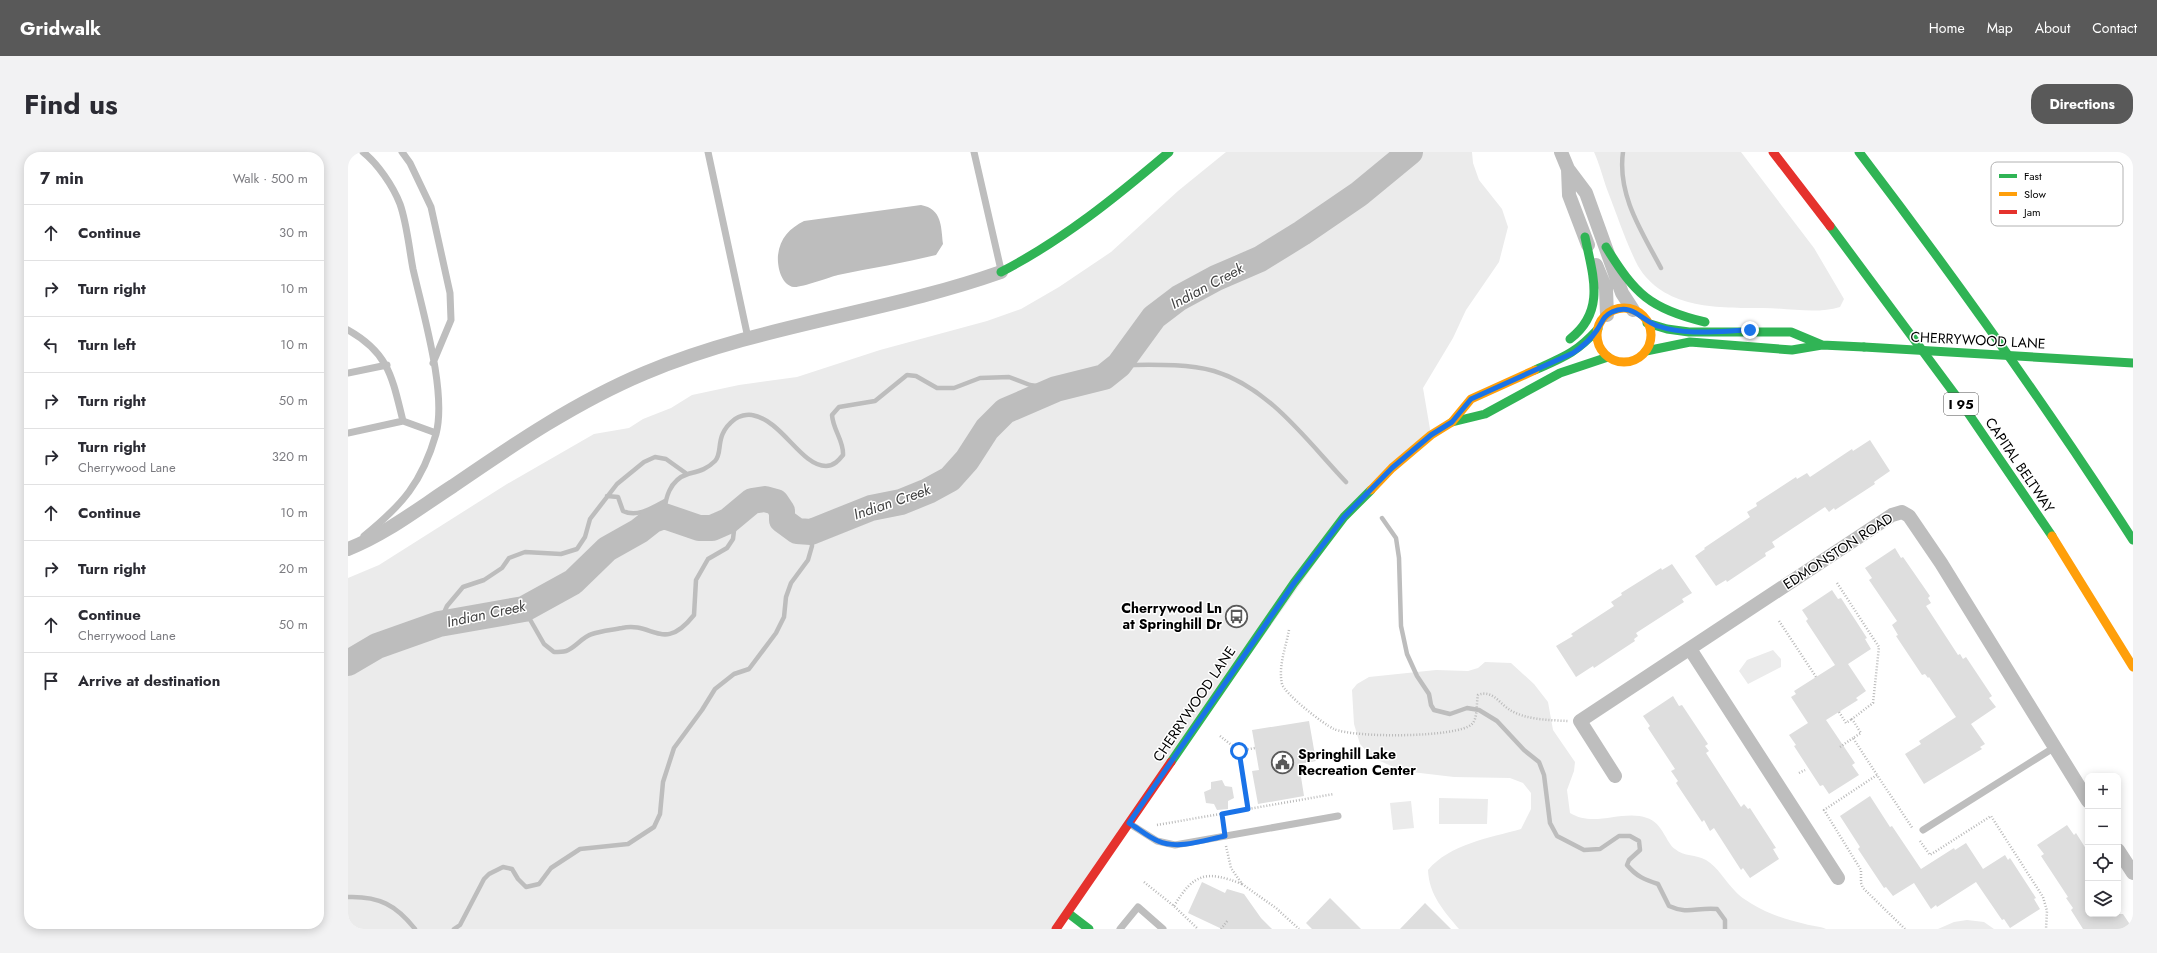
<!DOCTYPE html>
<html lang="en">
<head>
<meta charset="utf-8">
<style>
	body { margin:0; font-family:Jost,sans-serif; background:#f2f2f3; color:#2b2b33 }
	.controls { position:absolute; right:12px; bottom:12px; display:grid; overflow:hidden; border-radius:8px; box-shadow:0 2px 10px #0003 }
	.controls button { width:36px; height:36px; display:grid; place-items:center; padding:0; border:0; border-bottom:1px solid #e1e1e2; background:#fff; color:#2b2b33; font:20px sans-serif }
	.stop { position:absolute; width:12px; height:12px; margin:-9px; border:3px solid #1a73e8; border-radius:50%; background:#fff }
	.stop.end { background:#1a73e8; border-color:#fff; box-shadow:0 1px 4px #0008 }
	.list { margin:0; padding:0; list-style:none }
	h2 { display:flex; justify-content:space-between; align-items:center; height:52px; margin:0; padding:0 16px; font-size:17px }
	h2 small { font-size:13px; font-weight:400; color:#7c7c81 }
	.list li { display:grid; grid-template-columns:26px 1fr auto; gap:12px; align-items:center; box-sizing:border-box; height:56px; padding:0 16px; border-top:1px solid #e1e1e2 }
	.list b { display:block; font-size:15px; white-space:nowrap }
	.list p { margin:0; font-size:13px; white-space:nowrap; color:#7c7c81 }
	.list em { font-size:13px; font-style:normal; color:#7c7c81 }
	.icon { flex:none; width:22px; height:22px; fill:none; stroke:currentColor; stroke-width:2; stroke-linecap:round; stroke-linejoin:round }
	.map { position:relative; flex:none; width:1785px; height:777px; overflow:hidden; border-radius:16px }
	header { display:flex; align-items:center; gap:24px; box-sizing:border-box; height:56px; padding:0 20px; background:#595959; color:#fff }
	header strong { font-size:19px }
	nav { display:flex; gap:22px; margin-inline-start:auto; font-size:14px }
	.intro { display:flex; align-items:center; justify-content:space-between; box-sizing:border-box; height:96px; padding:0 24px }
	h1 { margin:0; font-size:28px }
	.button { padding:10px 18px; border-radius:16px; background:#595959; color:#fff; font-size:14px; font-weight:700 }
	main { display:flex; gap:24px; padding:0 24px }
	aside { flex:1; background:#fff; border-radius:16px; box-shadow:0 2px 10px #0003 }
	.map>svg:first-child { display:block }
</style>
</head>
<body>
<header>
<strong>Gridwalk</strong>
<nav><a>Home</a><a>Map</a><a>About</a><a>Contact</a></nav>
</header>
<div class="intro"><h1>Find us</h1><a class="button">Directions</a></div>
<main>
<aside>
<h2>7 min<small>Walk · 500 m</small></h2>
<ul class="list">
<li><svg class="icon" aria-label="ahead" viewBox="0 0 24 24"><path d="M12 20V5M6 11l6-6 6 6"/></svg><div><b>Continue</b></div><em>30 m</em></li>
<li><svg class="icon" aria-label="right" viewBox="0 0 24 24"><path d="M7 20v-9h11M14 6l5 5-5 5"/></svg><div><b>Turn right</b></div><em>10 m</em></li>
<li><svg class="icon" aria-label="left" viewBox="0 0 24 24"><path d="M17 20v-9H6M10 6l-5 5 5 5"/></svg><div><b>Turn left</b></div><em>10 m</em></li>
<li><svg class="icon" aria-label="right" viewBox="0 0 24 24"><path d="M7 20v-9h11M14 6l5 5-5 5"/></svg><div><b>Turn right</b></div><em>50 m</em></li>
<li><svg class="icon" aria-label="right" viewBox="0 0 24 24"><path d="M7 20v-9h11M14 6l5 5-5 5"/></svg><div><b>Turn right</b><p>Cherrywood Lane</p></div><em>320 m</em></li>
<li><svg class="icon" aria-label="ahead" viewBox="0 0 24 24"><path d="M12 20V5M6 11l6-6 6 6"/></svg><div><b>Continue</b></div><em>10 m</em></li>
<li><svg class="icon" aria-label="right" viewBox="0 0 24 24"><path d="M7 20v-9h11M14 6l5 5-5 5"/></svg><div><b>Turn right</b></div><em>20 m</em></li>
<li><svg class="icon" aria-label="ahead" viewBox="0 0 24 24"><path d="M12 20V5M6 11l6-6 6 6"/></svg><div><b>Continue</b><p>Cherrywood Lane</p></div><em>50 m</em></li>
<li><svg class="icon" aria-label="arrive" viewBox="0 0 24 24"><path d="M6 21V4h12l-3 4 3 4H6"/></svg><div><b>Arrive at destination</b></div></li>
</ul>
</aside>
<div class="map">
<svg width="1785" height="777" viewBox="0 0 1785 777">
	<rect width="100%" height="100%" fill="#fff"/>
	<path fill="#ebebeb" d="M878 0H1124L1125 11 1131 28 1154 57 1160 75 1151 110 1118 158 1105 186 1075 236 1083 283 1014 345 708 777H0V426L31 413 159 332 246 282 281 276 295 267 323 256 344 243 391 233 449 225 532 198 639 169 673 157 711 135 763 100 830 39Z
		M1246 0H1393L1466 96 1496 147 1492 155C1466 163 1437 155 1410 156 1367 156 1315 156 1290 114 1279 93 1269 63 1260 40 1255 27 1252 13 1246 0Z
		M1425 498 1433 507V515L1400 532 1391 519 1399 508Z
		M1137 510 1163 511 1186 532 1200 550 1205 578 1227 610 1226 619 1219 638 1222 661C1246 676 1275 657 1299 666 1315 671 1318 691 1327 697 1336 705 1348 702 1358 708 1370 715 1377 729 1387 739 1391 744 1398 748 1404 752 1420 762 1439 768 1457 772 1464 774 1472 774 1478 777H1111C1096 759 1081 743 1080 718 1102 692 1141 686 1173 677L1183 657V641L1175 631 1162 626 1106 625 1055 619 1025 606 1012 592 1006 572 1004 538 1009 532 1021 525 1088 518 1120 519 1130 516Z
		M1091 646 1140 647 1139 672H1091Z
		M1063 649 1066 676 1045 678 1042 651Z
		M1619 768 1636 770 1646 777H1590L1606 770Z"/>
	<path fill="#bdbdbd" d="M573 53C594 57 593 74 595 92L588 103C556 111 523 116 490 123 482 125 452 136 446 135 433 133 429 114 430 103 432 86 442 76 456 69Z"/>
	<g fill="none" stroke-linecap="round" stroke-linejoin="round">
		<path stroke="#bdbdbd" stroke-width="4.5" d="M1275 0C1269 43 1294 80 1313 116
			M771 213C802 213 836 211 866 219 922 236 959 289 998 330
			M259 344 270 345 275 359C289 366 304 356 317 349
			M316 364C317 347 321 328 340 322 351 319 358 318 367 309 376 299 365 284 387 267 391 264 399 262 404 263 434 268 453 314 478 314 486 314 491 308 495 303 496 289 485 278 484 263L491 255 527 249 559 223 568 224 589 236H606L632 226 661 225 682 233 708 237
			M1034 366 1048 386 1051 406 1053 474 1059 502 1069 524 1081 542 1083 553 1086 558 1102 562 1119 556 1131 558 1149 569 1176 598 1191 610 1196 623 1202 671 1209 684 1236 698 1252 697 1271 684H1282L1291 689 1292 698 1281 708 1279 713C1288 724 1297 728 1310 732L1321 754C1341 763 1348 755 1369 757L1377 768V777
			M176 457 196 492 206 500C210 500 214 500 218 499 227 496 234 485 244 482 253 479 264 478 274 476 305 469 315 502 346 463L348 428 360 407 379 396 385 387 388 361
			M91 472 99 454 115 435 136 428 154 416 161 406 177 400 213 402 229 397 237 385 242 367 269 332 296 310 307 305 318 307 339 322
			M0 745C31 744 48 753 67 777
			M106 777 112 773 136 727 141 722 155 715 164 717 170 727 178 735 191 732 203 716 232 697 280 692 306 675 312 662 315 630 326 596 354 558 367 537 386 522 401 517 428 481 436 465 438 445 443 431 460 408 464 394 463 380"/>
		<path stroke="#bdbdbd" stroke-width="26" d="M0 511 29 494 91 472 176 457 225 430 259 397 291 379 305 368 316 364 351 376H364L380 369 404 349 417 347 428 350 434 359V368L449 379 463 380 523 356 553 350 580 339 602 327 619 308 639 277 657 259 708 237 756 225 771 213 806 165 831 146 868 126 912 107 954 81 1011 42 1062 0"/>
	</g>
	<path fill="#dedede" d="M1522 288 1542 319 1526 330 1527 332 1487 358 1486 356 1481 360 1477 355 1424 390 1427 395 1417 401 1418 404 1379 430 1378 428 1368 434 1347 404 1357 397 1356 396 1402 365 1399 360 1409 354 1408 351 1448 325 1449 327 1459 321 1462 325 1504 297 1505 299Z
		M1547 396 1553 406 1555 405 1582 444 1580 446 1583 451 1578 454 1610 503 1612 502 1615 507 1618 505 1644 544 1641 546 1648 555 1623 572 1637 592 1632 595 1634 597 1576 632 1557 602 1573 592 1571 589 1608 565 1581 525 1580 526 1577 522 1574 523 1548 484 1550 483 1544 473 1549 469 1521 428 1524 426 1517 416Z
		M1324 412 1344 441 1334 447 1336 450 1288 481 1290 484 1286 487 1287 489 1246 516 1245 514 1228 525 1208 494 1225 484 1223 482 1266 454 1263 450 1274 443 1273 441 1313 416 1314 418Z
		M1484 438 1490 447 1493 446 1519 486 1517 487 1523 497 1500 512 1518 539 1508 546 1510 548 1478 568 1507 611 1504 613 1511 623 1481 642 1475 633 1472 634 1446 594 1448 593 1441 583 1460 571 1443 545 1448 542 1446 539 1487 513 1458 469 1460 467 1454 458Z
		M1325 544 1331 554 1334 553 1360 592 1357 594 1361 599 1358 601 1393 655 1396 652 1400 657 1402 656 1428 696 1425 697 1431 707 1402 726 1395 716 1393 718 1366 676 1362 679 1356 668 1354 670 1328 631 1330 629 1323 619 1327 617 1300 576 1302 574 1295 564Z
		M961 569 968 609 951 612 956 644 910 652 904 619 911 618 904 578Z
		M874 628 877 634 884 635 886 646 880 649V657L869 658 866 652 858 651 856 640 863 637V630Z
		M1522 644 1542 675 1544 674 1573 717 1606 696 1607 698 1618 691 1635 717 1657 703 1660 708 1662 706 1688 746 1686 747 1692 757 1662 776 1656 767 1654 768 1628 730 1589 755 1588 753 1583 757 1566 731 1545 744 1538 735 1536 736 1510 697 1512 695 1492 664Z
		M1719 673 1726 683 1728 681 1740 700V762H1775L1785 777H1735L1723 758 1725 756 1718 746 1720 745 1693 704 1696 702 1689 693Z
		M854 730 877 741 879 737 896 742 913 766 924 777H874L840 761Z
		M982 746 1013 777H964L958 771Z
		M1077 751 1103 777H1052Z"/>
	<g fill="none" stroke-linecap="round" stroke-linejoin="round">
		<path stroke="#b9b9b9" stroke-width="2.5" stroke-dasharray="1 2" stroke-linecap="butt" d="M1489 431 1531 495 1525 551 1504 567 1513 581 1505 586 1529 623
			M1431 469 1468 525
			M941 478C938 495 930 514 934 532 937 542 975 572 986 577 1005 586 1110 586 1124 572 1130 566 1128 552 1130 543 1144 537 1152 552 1162 558 1178 568 1202 568 1220 569
			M1491 560 1498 571 1504 567
			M872 584 891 599 900 657
			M1492 595 1505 586
			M891 599 907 596
			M1451 621 1457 618
			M874 662 876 675
			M809 673 986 642
			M1572 689 1582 703 1643 664 1695 745 1699 759 1698 777
			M878 694 883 716 894 732 928 756 951 777
			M796 730 826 754 850 777
			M826 754C846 721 858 718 894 732
			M873 777 880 768
			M1557 777 1515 736 1513 731V718L1476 658 1529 623 1565 677"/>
		<path stroke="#bebebe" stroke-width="7" d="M15 0C30 12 45 34 52 52 59 72 61 96 65 117 75 161 99 241 88 282 74 331 54 353 16 384
			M54 0 62 11 83 55 102 141 103 168 85 211
			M360 0 400 186
			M626 0 653 118
			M0 178C41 201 44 225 55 269
			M0 221 39 213
			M0 281 55 269 88 281
			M782 672 809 689 827 693 990 664
			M1575 678 1707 595
			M772 777 790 755 815 777"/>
		<path stroke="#bebebe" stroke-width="14" d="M1213 0 1220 17 1238 41 1274 141 1285 158
			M1220 17 1221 43 1240 93
			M1248 113 1258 137 1259 163
			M0 397C38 382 71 356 105 334 166 292 228 250 297 221 411 173 537 161 653 120
			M1342 497 1490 726
			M1267 624 1232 569 1544 363 1554 360 1561 364 1593 411 1740 649
			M1770 698 1785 721"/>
		<path stroke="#30b455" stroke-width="9" d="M1511 0C1607 126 1699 255 1785 388
			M1482 74 1614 252 1704 384
			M1258 95C1287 142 1302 157 1357 170
			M653 120C715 88 768 45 821 0
			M1299 171 1319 177 1341 180H1443L1474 193
			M1222 187C1258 159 1245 124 1237 85
			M1298 199 1342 190 1444 198 1474 193 1516 195
			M1187 218C1216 205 1228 201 1250 177
			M1104 270 1137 262 1212 221 1260 205
			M823 610 946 431 996 365 1023 338
			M720 761 741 777"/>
		<path stroke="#ff9f0a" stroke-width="9" d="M1249 183a27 27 0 1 1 54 0a27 27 0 1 1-54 0Z
			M1023 338 1044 316 1083 283 1104 270 1123 247 1187 218
			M1704 384 1785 515"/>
		<path stroke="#e5322d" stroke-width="9" d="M1425 0 1482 74
			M708 777 823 610"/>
		<path stroke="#30b455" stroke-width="9" d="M1516 195 1785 211"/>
	</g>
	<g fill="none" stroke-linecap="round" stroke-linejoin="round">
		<path stroke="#1a73e8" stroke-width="5" d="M891 599 900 657 874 662 877 684C857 688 830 698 810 689 800 685 791 677 781 671L946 431 996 365 1044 316 1083 283 1104 270 1123 247 1225 201C1234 195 1243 187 1249 178 1254 171 1255 164 1264 160 1284 150 1294 169 1310 174 1339 184 1372 179 1402 178"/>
	</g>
	<defs>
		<symbol id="bus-ring" viewBox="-11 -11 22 22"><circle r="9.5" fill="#fff" stroke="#595959" stroke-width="1.5"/><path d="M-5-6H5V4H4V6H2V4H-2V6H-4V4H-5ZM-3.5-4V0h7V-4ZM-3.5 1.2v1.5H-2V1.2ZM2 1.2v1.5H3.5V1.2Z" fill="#595959"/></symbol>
		<symbol id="civic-ring" viewBox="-11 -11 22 22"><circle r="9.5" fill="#fff" stroke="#595959" stroke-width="1.5"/><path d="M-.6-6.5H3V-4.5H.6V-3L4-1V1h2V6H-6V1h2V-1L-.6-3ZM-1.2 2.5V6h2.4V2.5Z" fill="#595959"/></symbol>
	</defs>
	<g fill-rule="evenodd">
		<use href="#bus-ring" x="876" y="452" width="25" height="25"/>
		<use href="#civic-ring" x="922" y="598" width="25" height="25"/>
	</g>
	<g text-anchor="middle" stroke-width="3" stroke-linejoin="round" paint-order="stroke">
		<rect fill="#fff" stroke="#4c4c4c" stroke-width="1" x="1596" y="241" width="34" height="22" rx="3"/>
		<g font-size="13" font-weight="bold" fill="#000">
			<text x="1613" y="257">I 95</text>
		</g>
		<g font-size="14" fill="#000" stroke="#fff">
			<text transform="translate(1630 188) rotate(3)" y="5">CHERRYWOOD LANE</text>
			<text transform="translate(1672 313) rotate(56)" y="5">CAPITAL BELTWAY</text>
			<text transform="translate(1490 399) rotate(-33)" y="5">EDMONSTON ROAD</text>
			<text transform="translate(846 552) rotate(-56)" y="5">CHERRYWOOD LANE</text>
		</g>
		<g font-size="14" font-weight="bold" fill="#000" stroke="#fff" text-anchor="end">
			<text x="874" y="461">Cherrywood Ln<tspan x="874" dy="16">at Springhill Dr</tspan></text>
			<text x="950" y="607" text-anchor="start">Springhill Lake<tspan x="950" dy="16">Recreation Center</tspan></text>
		</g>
		<g font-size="15" font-style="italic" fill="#424242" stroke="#fff">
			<text transform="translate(859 134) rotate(-28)" y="5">Indian Creek</text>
			<text transform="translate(544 350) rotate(-19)" y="5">Indian Creek</text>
			<text transform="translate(138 462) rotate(-12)" y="5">Indian Creek</text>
		</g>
	</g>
	<rect x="1643" y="10" width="132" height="64" rx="6" fill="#fff" stroke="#b2b2b2" stroke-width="1"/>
	<rect x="1651" y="22" width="18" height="4" fill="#30b455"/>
	<rect x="1651" y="40" width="18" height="4" fill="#ff9f0a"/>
	<rect x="1651" y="58" width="18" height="4" fill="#e5322d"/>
	<g font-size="11" fill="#000">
		<text x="1676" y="28">Fast</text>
		<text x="1676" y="46">Slow</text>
		<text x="1676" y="64">Jam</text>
	</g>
</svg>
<div class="controls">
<button>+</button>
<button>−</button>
<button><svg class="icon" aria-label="locate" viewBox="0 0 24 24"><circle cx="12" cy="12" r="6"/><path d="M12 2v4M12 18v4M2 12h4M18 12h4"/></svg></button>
<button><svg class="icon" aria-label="layers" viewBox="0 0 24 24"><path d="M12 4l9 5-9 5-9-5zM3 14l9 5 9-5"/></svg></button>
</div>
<div class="stop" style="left:891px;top:599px"></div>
<div class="stop end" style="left:1402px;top:178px"></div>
</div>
</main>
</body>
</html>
